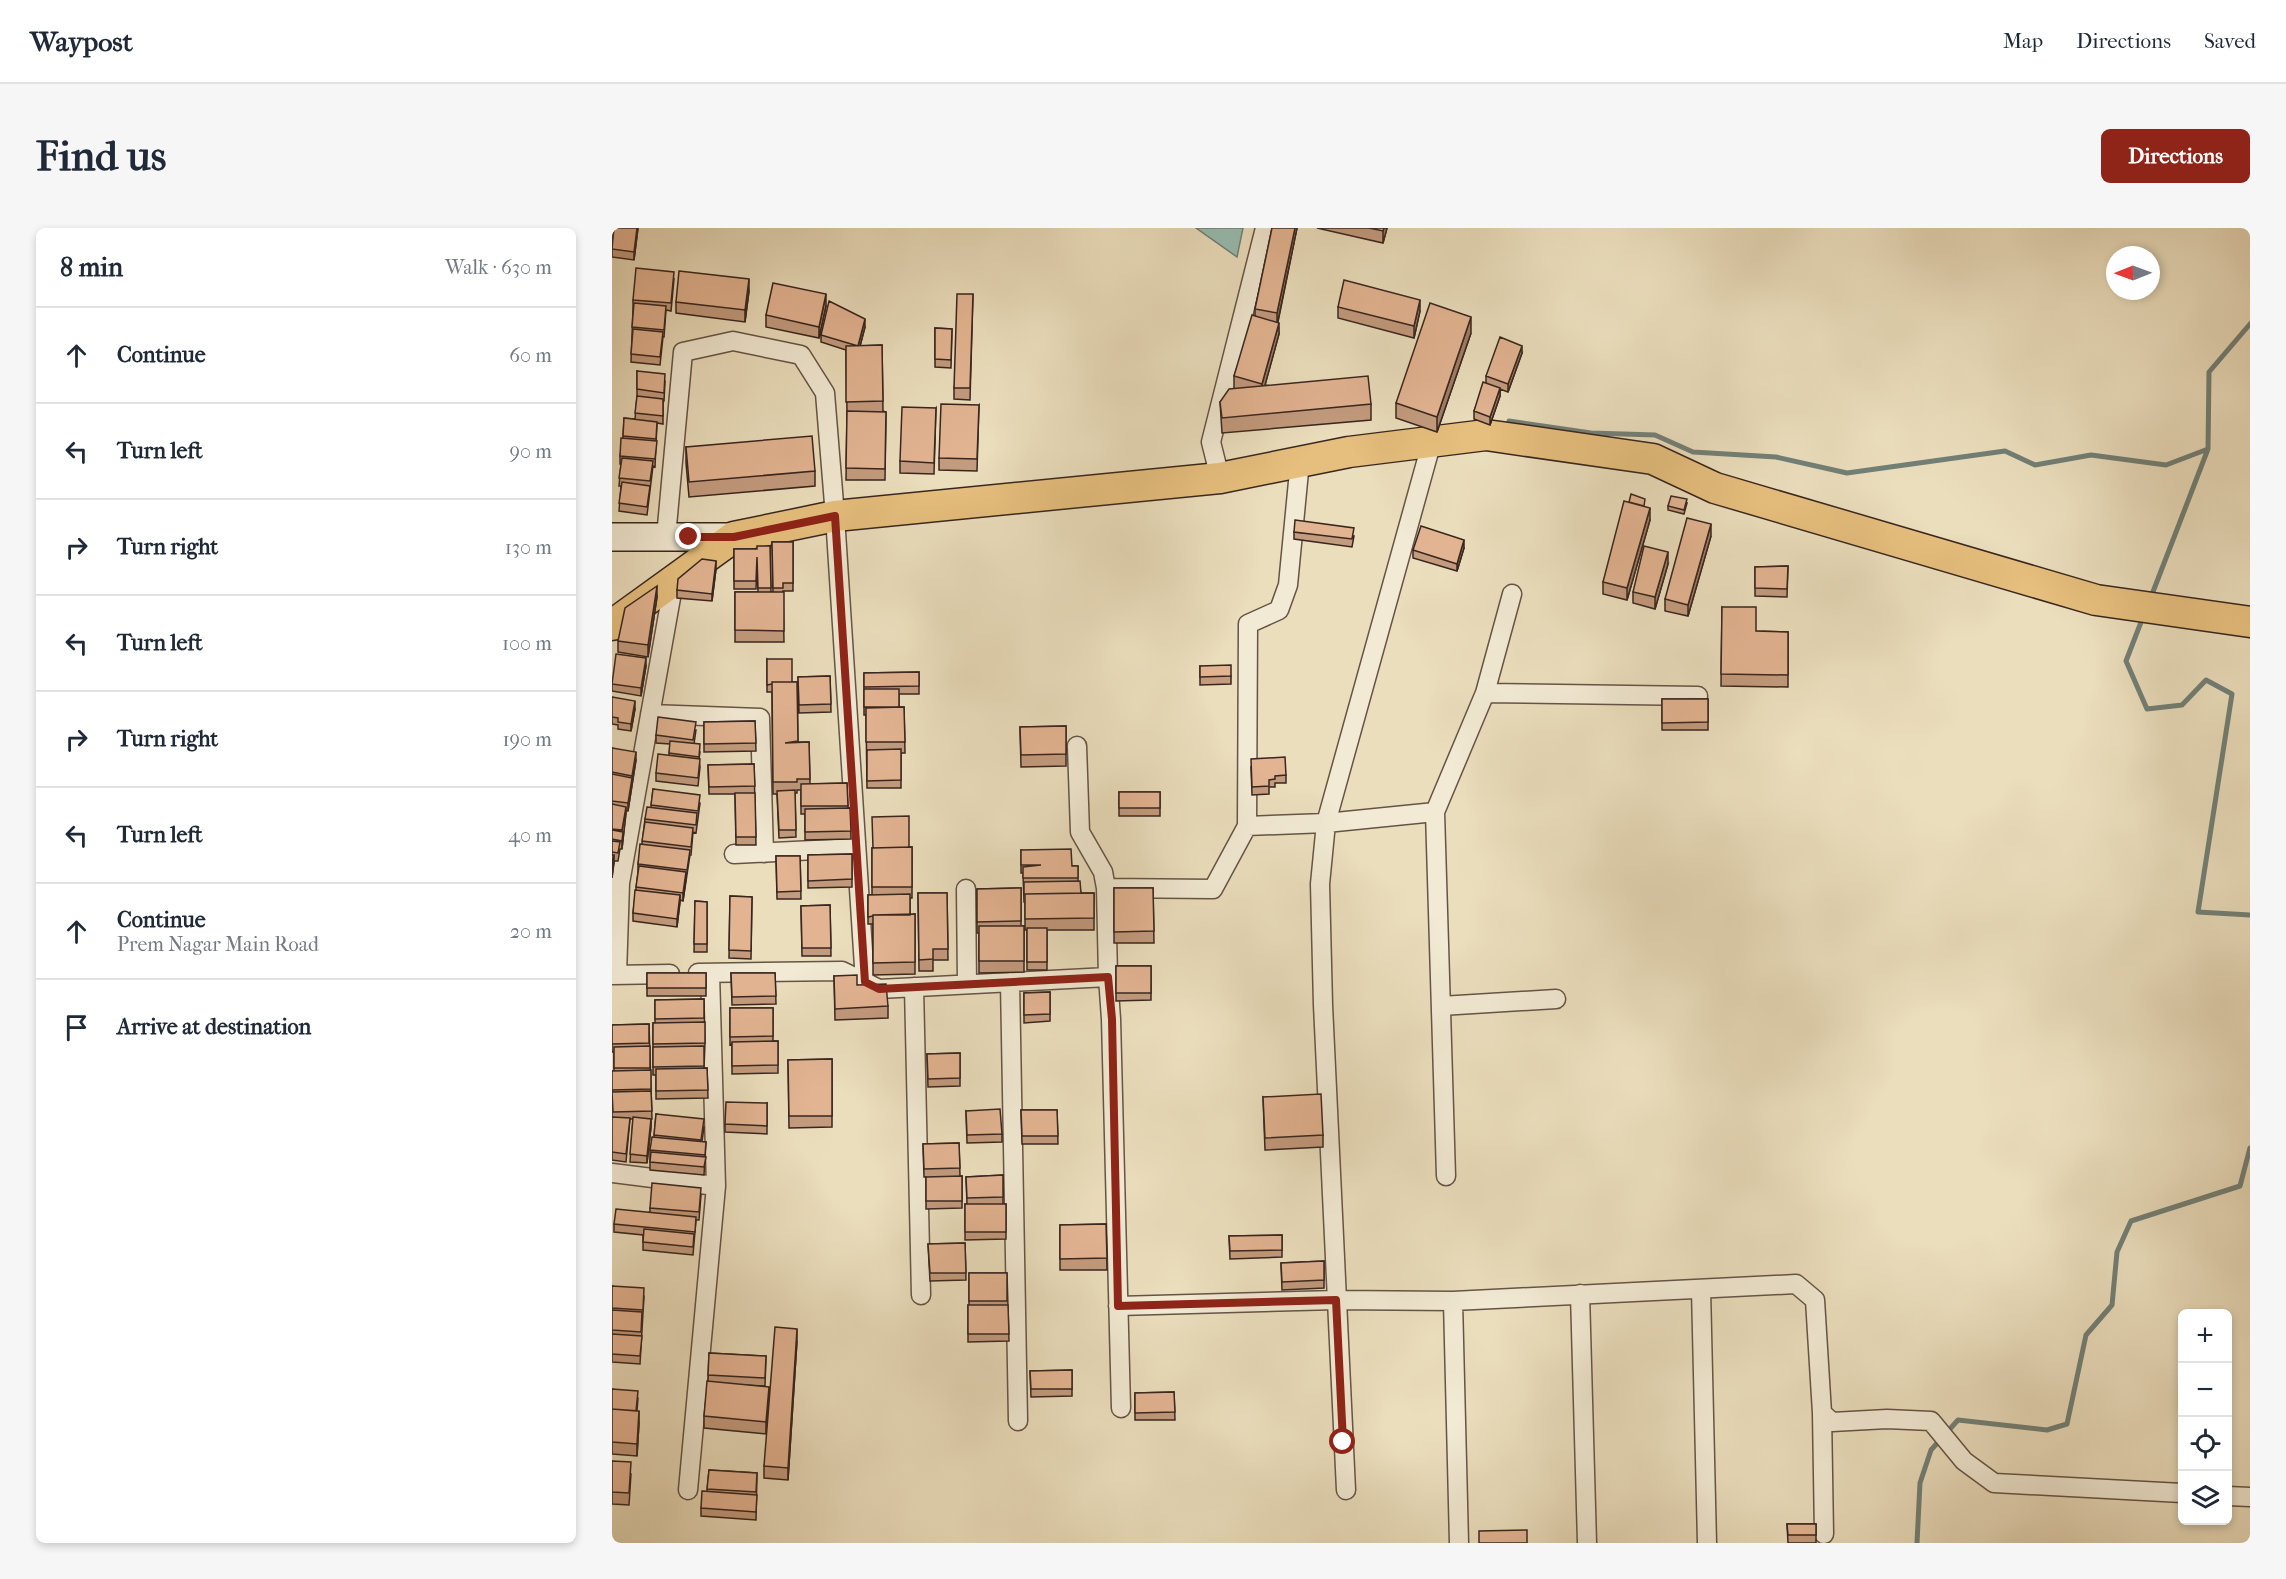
<!DOCTYPE html>
<html lang="en">
<head>
<meta charset="utf-8">
<style>
	body { margin:0; font-family:"IM FELL French Canon",serif; background:#f6f6f7; color:#1f2937 }
	.controls { position:absolute; right:18px; bottom:18px; display:grid; overflow:hidden; border-radius:9px; box-shadow:0 3px 9px #0003 }
	.controls button { width:54px; height:54px; display:grid; place-items:center; padding:0; border:0; border-bottom:2px solid #e0e1e3; background:#fff; color:#1f2937; font:30px sans-serif }
	.compass { position:absolute; left:1494px; top:18px; width:54px; height:54px; border-radius:50%; background:#fff; box-shadow:0 3px 9px #0003; rotate:269deg }
	.stop { position:absolute; width:18px; height:18px; margin:-14px; border:4px solid #8f2418; border-radius:50%; background:#fff }
	.stop.end { background:#8f2418; border-color:#fff; box-shadow:0 2px 6px #0008 }
	.list { margin:0; padding:0; list-style:none }
	h2 { display:flex; justify-content:space-between; align-items:center; height:78px; margin:0; padding:0 24px; font-size:26px }
	h2 small { font-size:20px; font-weight:400; color:#747a83 }
	.list li { display:grid; grid-template-columns:39px 1fr auto; gap:18px; align-items:center; box-sizing:border-box; height:96px; padding:0 24px; border-top:2px solid #e0e1e3 }
	.list b { display:block; font-size:22px; white-space:nowrap }
	.list p { margin:0; font-size:20px; white-space:nowrap; color:#747a83 }
	.list em { font-size:20px; font-style:normal; color:#747a83 }
	.icon { flex:none; width:33px; height:33px; fill:none; stroke:currentColor; stroke-width:2; stroke-linecap:round; stroke-linejoin:round }
	.map { position:relative; flex:none; width:1638px; height:1315px; overflow:hidden; border-radius:9px }
	header { display:flex; align-items:center; gap:36px; box-sizing:border-box; height:84px; padding:0 30px; background:#fff; border-bottom:2px solid #e0e1e3 }
	header strong { font-size:28px }
	nav { display:flex; gap:33px; margin-inline-start:auto; font-size:21px }
	.intro { display:flex; align-items:center; justify-content:space-between; box-sizing:border-box; height:144px; padding:0 36px }
	h1 { margin:0; font-size:42px }
	.button { padding:15px 27px; border-radius:9px; background:#8f2418; color:#fff; font-size:21px; font-weight:700 }
	main { display:flex; gap:36px; padding:0 36px }
	aside { flex:1; background:#fff; border-radius:9px; box-shadow:0 3px 9px #0003 }
	.map>svg:first-child { display:block }
</style>
</head>
<body>
<header>
<strong>Waypost</strong>
<nav><a>Map</a><a>Directions</a><a>Saved</a></nav>
</header>
<div class="intro"><h1>Find us</h1><a class="button">Directions</a></div>
<main>
<aside>
<h2>8 min<small>Walk · 630 m</small></h2>
<ul class="list">
<li><svg class="icon" aria-label="ahead" viewBox="0 0 24 24"><path d="M12 20V5M6 11l6-6 6 6"/></svg><div><b>Continue</b></div><em>60 m</em></li>
<li><svg class="icon" aria-label="left" viewBox="0 0 24 24"><path d="M17 20v-9H6M10 6l-5 5 5 5"/></svg><div><b>Turn left</b></div><em>90 m</em></li>
<li><svg class="icon" aria-label="right" viewBox="0 0 24 24"><path d="M7 20v-9h11M14 6l5 5-5 5"/></svg><div><b>Turn right</b></div><em>130 m</em></li>
<li><svg class="icon" aria-label="left" viewBox="0 0 24 24"><path d="M17 20v-9H6M10 6l-5 5 5 5"/></svg><div><b>Turn left</b></div><em>100 m</em></li>
<li><svg class="icon" aria-label="right" viewBox="0 0 24 24"><path d="M7 20v-9h11M14 6l5 5-5 5"/></svg><div><b>Turn right</b></div><em>190 m</em></li>
<li><svg class="icon" aria-label="left" viewBox="0 0 24 24"><path d="M17 20v-9H6M10 6l-5 5 5 5"/></svg><div><b>Turn left</b></div><em>40 m</em></li>
<li><svg class="icon" aria-label="ahead" viewBox="0 0 24 24"><path d="M12 20V5M6 11l6-6 6 6"/></svg><div><b>Continue</b><p>Prem Nagar Main Road</p></div><em>20 m</em></li>
<li><svg class="icon" aria-label="arrive" viewBox="0 0 24 24"><path d="M6 21V4h12l-3 4 3 4H6"/></svg><div><b>Arrive at destination</b></div></li>
</ul>
</aside>
<div class="map">
<svg width="1638" height="1315" viewBox="0 0 1638 1315">
	<rect width="100%" height="100%" fill="#ebdebd"/>
	<filter id="stains"><feTurbulence type="fractalNoise" baseFrequency=".00333" numOctaves="4"/><feColorMatrix values="0 0 0 0 .2 0 0 0 0 .09 0 0 0 0 .02 0 0 0 .5 -.17"/></filter>
	<radialGradient id="worn" r=".72"><stop offset=".6" stop-color="#630" stop-opacity="0"/><stop offset="1" stop-color="#630" stop-opacity=".3"/></radialGradient>
	<path fill="#98bcb2" stroke="#728077" stroke-width="1.5" d="M584 0H631L625 29Z"/>
	<g fill="none" stroke-linecap="round" stroke-linejoin="round">
		<path stroke="#728077" stroke-width="5" d="M897 193 979 205 1043 207 1081 224 1164 229 1235 245 1393 223 1423 237 1479 227 1554 237 1596 221
			M1539 369 1596 221 1597 144 1638 96
			M1531 389 1514 433 1535 481 1570 477 1594 452 1620 466 1586 684 1638 687
			M1305 1315 1308 1255 1319 1222 1346 1192 1435 1202 1455 1196 1474 1107 1500 1077 1505 1024 1519 993 1628 958 1638 920"/>
		<defs>
			<path id="street" d="M608 250 599 214 653 0
				M54 309 71 124 121 113 189 127 213 165 223 288 253 754
				M873 465 1086 468
				M38 486 148 490 152 625
				M465 518 468 604 491 644 494 660
				M635 598 636 396 667 382 676 357 688 233
				M122 626 244 620
				M354 661 355 756
				M86 745 230 743 267 761 496 749
				M0 747 58 746
				M5 747 8 655 62 353
				M398 754 406 1193
				M302 759 309 1067
				M829 778 944 771
				M0 945 104 958
				M834 948 823 584 873 465 900 366
				M1089 1061 1095 1315
				M968 1066 975 1315
				M841 1073 847 1315
				M506 1078 724 1072 841 1073 1184 1056 1203 1072 1210 1185 1212 1306
				M509 1180 499 791 496 749 494 660 601 661 635 598 714 595 823 584
				M1210 1185 1220 1194 1275 1191 1319 1193 1352 1233 1382 1255 1570 1265
				M76 1262 104 958 98 745
				M734 1262 711 777 708 656 714 595 820 213
				M1616 1268 1638 1269"/>
			<path id="secondary" d="M0 309H122"/>
			<path id="primary" d="M0 397 122 309 223 288 608 250 737 224 874 207 1041 231 1103 260 1484 372 1638 394"/>
		</defs>
		<use href="#street" stroke="#655446" stroke-width="21"/>
		<use href="#secondary" stroke="#38261f" stroke-width="30"/>
		<use href="#primary" stroke="#38261f" stroke-width="33"/>
		<use href="#street" stroke="#f2ead4" stroke-width="18"/>
		<use href="#secondary" stroke="#f2ead4" stroke-width="27"/>
		<use href="#primary" stroke="#e6bf7e" stroke-width="30"/>
	</g>
	<path fill="#c39b7e" stroke="#38261f" stroke-width="1.5" d="M2 0H26L22 32 0 29V14Z
		M660 0H685L666 94 667 106 653 157 759 176V192L610 205 608 174 622 160V148L643 88V81Z
		M705 0H775L771 15Z
		M62 51 59 83 54 82 52 109H51L48 137 19 134 21 80V72Z
		M137 63 133 94 64 85V74Z
		M361 66 358 172 342 171V160Z
		M214 78 207 110 154 99V87Z
		M726 79 808 83 802 110 726 90Z
		M253 99 248 118 270 117 271 183 274 184 273 252H234L235 185 234 122 209 114V107Z
		M323 100 340 101 339 140 323 139Z
		M859 105 825 204 784 190V175Z
		M910 125 896 164 888 161V168L878 197 862 191V183L874 155V148Z
		M25 143 53 153 52 173H51V196L45 195 43 239 41 238 35 287 7 283 9 258H7L9 236H8V228L11 210 12 190 23 191 25 168Z
		M367 177 365 243 327 242V230Z
		M324 180 322 246 288 245V233Z
		M74 219 203 243V258L77 269 74 235Z
		M1075 275 1072 286 1056 282V278Z
		M1032 279 1038 292 1015 372 991 366V354Z
		M682 304 742 308 740 319 682 311Z
		M1099 308 1076 388 1053 383V371Z
		M160 314H181V363H171L172 414H123V364H146L145 337 144 361H122V321H145L158 318 159 364H161Z
		M852 320 845 343 801 330V322Z
		M1056 336 1043 381 1021 375V364Z
		M1176 338 1175 369 1143 368V339Z
		M104 341 100 373 65 370V362Z
		M45 369 36 429 6 424V413Z
		M1110 379 1144 403 1176 404V459L1109 458Z
		M155 431 180 454H185L186 514H197L198 556 235 555 236 580H238L239 611 193 612V586H189V562H185V565H183L184 609 167 610 165 566H161L160 464H155Z
		M34 438 29 468 0 463V452Z
		M588 438 619 448V456L588 457Z
		M307 444V466H287V479H292L293 525H289V560H255L254 487H252V445Z
		M218 448 219 484 187 485 186 449Z
		M0 469 23 481 19 503 6 501V497L0 496Z
		M1050 471H1096V502H1050Z
		M143 493 144 523 92 524V494Z
		M454 498V538L409 539 408 499Z
		M84 502 82 516 88 524 87 531 88 539 86 558 44 553V545L57 528 58 516 44 515V507Z
		M0 520 24 532 16 583H14L10 621H8L6 633H2L0 650Z
		M142 536 144 617H124L123 566H97L96 537Z
		M639 539 674 547V555H663V559H657V566L640 567Z
		M41 561 88 575 84 605 81 604 79 627H78L71 673 68 672 65 699 21 693V685L26 644V636L30 616 33 591 39 579Z
		M507 564H548V588H507Z
		M300 619V670H298V687L303 686V746L261 747V696H256V667H260V620Z
		M409 622 460 638H466V653L469 665H482V702H435V742H415V702H413V674H412L411 645H409Z
		M240 626V659L196 660V627Z
		M164 628H188L189 671H165Z
		M409 660V698H412V744L367 745V705H365V661Z
		M502 660H541L542 715H502Z
		M306 665H335L336 732H321V743H307Z
		M118 668 140 669 139 731 117 730Z
		M83 673 95 674V724H82Z
		M218 677 219 728H190L189 678Z
		M504 738H539V772L504 773Z
		M35 745H94V768H35Z
		M119 745H163L164 776 120 777Z
		M222 748 245 757 276 778V790L223 792Z
		M438 764V793L412 795V765Z
		M92 771 93 815 92 840H95L96 870 44 871V847H41V795H43V772Z
		M118 780H161V813H166V845L120 846V816L118 817Z
		M37 796 40 891H39V899L35 935 18 934 21 891H18L14 934 0 932V843H2V824H0V797Z
		M348 825V858L316 859 315 826Z
		M220 831V899L177 900 176 832Z
		M651 869 711 907V919L653 922Z
		M155 875V906L113 904V896Z
		M409 882H445L446 916H410Z
		M354 883 390 906V914L355 915Z
		M44 886 92 899 90 914H94L92 947 38 942V922L42 909Z
		M347 915 348 948H350V980L314 981V949H312L311 916Z
		M391 947V976H394V1011L353 1012V976H355L354 949Z
		M89 967 87 992H84L81 1027 31 1022V1007L2 1004V996L38 984V980Z
		M494 996 495 1042H448V997Z
		M670 1007V1029L618 1031 617 1008Z
		M353 1015 354 1052 318 1053 316 1016Z
		M712 1033V1060L670 1062 669 1035Z
		M357 1045H395L397 1113 356 1114V1077H357Z
		M0 1058 32 1068 28 1136 0 1134Z
		M185 1113 176 1252 152 1250V1238Z
		M97 1125 154 1128 153 1158 131 1157 157 1171 154 1206 92 1200V1188L96 1153Z
		M460 1142V1168L419 1169 418 1143Z
		M0 1161 26 1170 25 1183 27 1195 25 1228 0 1226Z
		M562 1164 563 1192H523V1165Z
		M0 1233 19 1246 17 1277 0 1276Z
		M97 1242 145 1245 144 1292 89 1288V1280L95 1263Z
		M1175 1296H1204V1315H1176Z"/>
	<path fill="#9f7e66" stroke="#38261f" stroke-width="1.5" d="M25 0H26L22 32V24Z
		M683 0H685L665 97V85Z
		M772 0H775L771 15V3Z
		M137 51V63L133 94V82Z
		M214 66V78L207 110V99Z
		M808 72V83L802 110V98Z
		M859 89V105L825 204V189Z
		M253 91V99L246 126V118Z
		M667 95V106L650 168V156Z
		M910 118V125L896 164V156Z
		M888 160V168L878 197V189Z
		M1038 280V292L1015 372V360Z
		M1099 296V308L1076 388V377Z
		M852 312V320L845 343V336Z
		M1056 324V336L1043 381V369Z
		M104 333V341L100 373V366Z
		M45 358V369L36 429V417Z
		M34 430V438L29 468V460Z
		M23 473V481L19 503V496Z
		M24 524V532L16 583V575Z
		M14 579V586L10 621V602Z
		M2 627V635L0 650V642Z
		M74 644V651L71 673V665Z
		M68 667V675L65 699V691Z
		M39 891V899L35 935V928Z
		M185 1101V1113L176 1252V1240Z
		M157 1159V1171L154 1206V1194Z
		M27 1183V1195L25 1228V1216Z"/>
	<path fill="#e3b492" stroke="#38261f" stroke-width="1.5" d="M2 0H25L22 24 0 21Z
		M660 0H683L665 85 643 81Z
		M757 0H772L771 3Z
		M24 40 62 44 59 75 21 72Z
		M67 43 137 51 133 82 64 74Z
		M732 52 808 72 802 98 726 79Z
		M161 55 214 66 207 99 154 87Z
		M345 66H361L358 160H342Z
		M217 73 253 91 246 118 209 107Z
		M22 75 54 78 52 102 20 99Z
		M818 75 859 89 825 189 784 175Z
		M640 87 667 95 650 156 622 148Z
		M323 100 340 101 339 132 323 131Z
		M21 101 51 104 48 129 19 126Z
		M888 109 910 118 896 156 874 148Z
		M270 117 271 173 234 174V118Z
		M25 143 53 146 52 165 25 161Z
		M756 148 759 176 610 190 608 174 617 161Z
		M871 154 888 160 878 189 862 183Z
		M25 168 51 171V188L23 185Z
		M329 176 367 177 365 231 327 230Z
		M290 179 324 180 322 235 288 233Z
		M235 183 274 184 273 241 234 240Z
		M12 190 45 194 44 211 11 208Z
		M200 208 203 243 77 254 74 219Z
		M9 210 45 213 43 231 8 228Z
		M10 230 41 233 38 253 7 250Z
		M10 254 38 258 35 279 7 275Z
		M1019 266 1033 271 1032 278 1017 274Z
		M1059 268 1075 271 1072 282 1056 278Z
		M1012 273 1038 280 1015 360 991 354Z
		M1075 290 1099 296 1076 377 1053 371Z
		M683 292 742 300 740 311 682 304Z
		M809 298 852 312 845 336 801 322Z
		M160 314H181V355H171V360H161Z
		M145 318H158L159 360H146L145 329 144 353H122V321H145Z
		M1032 318 1056 324 1043 369 1021 364Z
		M90 331 104 333 100 366 65 362 66 351Z
		M1176 338 1175 361 1143 360V339Z
		M45 358 36 417 6 413 13 380Z
		M123 364H172V403L123 402Z
		M1110 379H1144V403L1176 404V447L1109 446Z
		M4 426 34 430 29 460 0 456Z
		M155 431H180V454H160V456L155 457Z
		M619 437V448L588 449V438Z
		M307 444V458L252 459V445Z
		M218 448 219 476 187 477 186 449Z
		M160 454H185L186 513 173 515 197 514 198 551H185V554H161Z
		M252 461H287V479H252Z
		M0 469 23 473 19 496 6 494V490L0 489Z
		M1050 471H1096V494L1050 495Z
		M292 479 293 514H254V480Z
		M46 489 84 494 81 512 44 507Z
		M143 493 144 515 92 516V494Z
		M454 498V526L409 527 408 499Z
		M58 513 88 516 87 529 57 525Z
		M0 520 24 524 20 548 0 544Z
		M289 521V552L255 553V522Z
		M46 526 88 531 86 550 44 545Z
		M673 529 674 547 663 548V551L657 552V558L640 559 639 531Z
		M142 536 143 558 97 559 96 537Z
		M0 546 20 550 16 575 0 573Z
		M235 555 236 578H189V556Z
		M41 561 88 567 86 583 39 577Z
		M183 562 184 602H167L165 563Z
		M507 564H548V580H507Z
		M123 565H143L144 609H124Z
		M0 576 14 579 10 602 0 601Z
		M35 579 85 585 84 597 33 591Z
		M238 580 239 603 193 604V581Z
		M297 588V619L261 620 260 589Z
		M33 594 81 600 79 619 30 613Z
		M0 602 11 604 10 613 0 611Z
		M0 613 8 614 6 625 0 624Z
		M28 616 78 622 75 642 26 636Z
		M300 619V659H260V620Z
		M459 621 460 638H466V650H411V639L429 637H409V622Z
		M240 626V651L196 653V627Z
		M0 627H2L0 642Z
		M164 628H188L189 663 165 664Z
		M27 638 74 644 71 665 24 659Z
		M468 653 469 665 412 666V654Z
		M409 660V693L365 694V661Z
		M502 660H541L542 703 502 704Z
		M23 662 68 667 65 691 21 685Z
		M306 665H335L336 721H321V731L307 732Z
		M482 665V690L413 691V666Z
		M298 666V687H261V688L256 689V667Z
		M118 668 140 669 139 723 117 722Z
		M83 673 95 674V716H82Z
		M218 677 219 720H190L189 678Z
		M303 686V734L261 735V687Z
		M367 698H412V733H367Z
		M415 700H435V734H415Z
		M504 738H539V765H504Z
		M35 745H94V760H35Z
		M119 745H163L164 768 120 769Z
		M245 747V757L274 756 276 778 223 781 222 748Z
		M438 764V786L412 787V765Z
		M92 771V790L43 791V772Z
		M118 780H161V808L118 809Z
		M93 794V815L41 816V795Z
		M37 796V815L0 816V797Z
		M166 813V837L120 838V814Z
		M38 818V840H2V819Z
		M92 818V838L41 839V819Z
		M348 825V850L316 851 315 826Z
		M220 831V888H177L176 832Z
		M95 840 96 862 44 863V841Z
		M39 842V861L0 862V843Z
		M39 863 40 883 1 884 0 864Z
		M709 866 711 907 653 910 651 869Z
		M114 874 155 875V898L113 896Z
		M388 881 390 906 355 907 354 883Z
		M409 882H445L446 908H410Z
		M44 886 92 891 89 912 42 907Z
		M0 889 18 890 14 926 0 924Z
		M21 889 39 891 35 928 18 926Z
		M40 909 94 914 93 927 38 922Z
		M347 915 348 940 312 941 311 916Z
		M39 924 94 929 92 939 38 934Z
		M391 947V969L355 970 354 949Z
		M350 948V973H314V949Z
		M40 955 89 960 87 984 38 980Z
		M353 976H394V1004H353Z
		M4 981 84 989 83 1004 2 996Z
		M494 996 495 1030 448 1031V997Z
		M32 1001 82 1006 81 1019 31 1014Z
		M670 1007V1022L618 1023 617 1008Z
		M353 1015 354 1045H318L316 1016Z
		M712 1033V1052L670 1054 669 1035Z
		M357 1045H395V1073H357Z
		M0 1058 32 1060 31 1082 0 1080Z
		M356 1077H396L397 1106H356Z
		M0 1082 30 1084 29 1104 0 1102Z
		M163 1099 185 1101 176 1240 152 1238Z
		M0 1106 30 1108 28 1128 0 1126Z
		M97 1125 154 1128 153 1150 96 1147Z
		M460 1142V1161H419L418 1143Z
		M95 1153 157 1159 154 1194 92 1188Z
		M0 1161 26 1163 24 1183 0 1181Z
		M562 1164 563 1184 523 1185V1165Z
		M0 1181 27 1183 25 1216 0 1214Z
		M0 1233 19 1234 17 1265 0 1264Z
		M97 1242 145 1245 144 1264 95 1261Z
		M90 1263 145 1267 144 1284 89 1280Z
		M1175 1296H1204V1307H1176Z
		M915 1302V1315H867V1303Z"/>
	<g fill="none" stroke-linecap="round" stroke-linejoin="round">
		<path stroke="#8f2418" stroke-width="8" d="M77 309H122L223 288 253 754 267 761 496 749 500 791 506 1078 724 1072 731 1214"/>
	</g>
	<rect width="100%" height="100%" filter="url(#stains)"/>
	<rect width="100%" height="100%" fill="url(#worn)"/>
</svg>
<div class="controls">
<button>+</button>
<button>−</button>
<button><svg class="icon" aria-label="locate" viewBox="0 0 24 24"><circle cx="12" cy="12" r="6"/><path d="M12 2v4M12 18v4M2 12h4M18 12h4"/></svg></button>
<button><svg class="icon" aria-label="layers" viewBox="0 0 24 24"><path d="M12 4l9 5-9 5-9-5zM3 14l9 5 9-5"/></svg></button>
</div>
<svg class="compass" viewBox="-18 -18 36 36"><path d="M0-13l5 13h-10z" fill="#e53935"/><path d="M0 13l5-13h-10z" fill="#747a83"/></svg>
<div class="stop" style="left:731px;top:1214px"></div>
<div class="stop end" style="left:77px;top:309px"></div>
</div>
</main>
</body>
</html>
